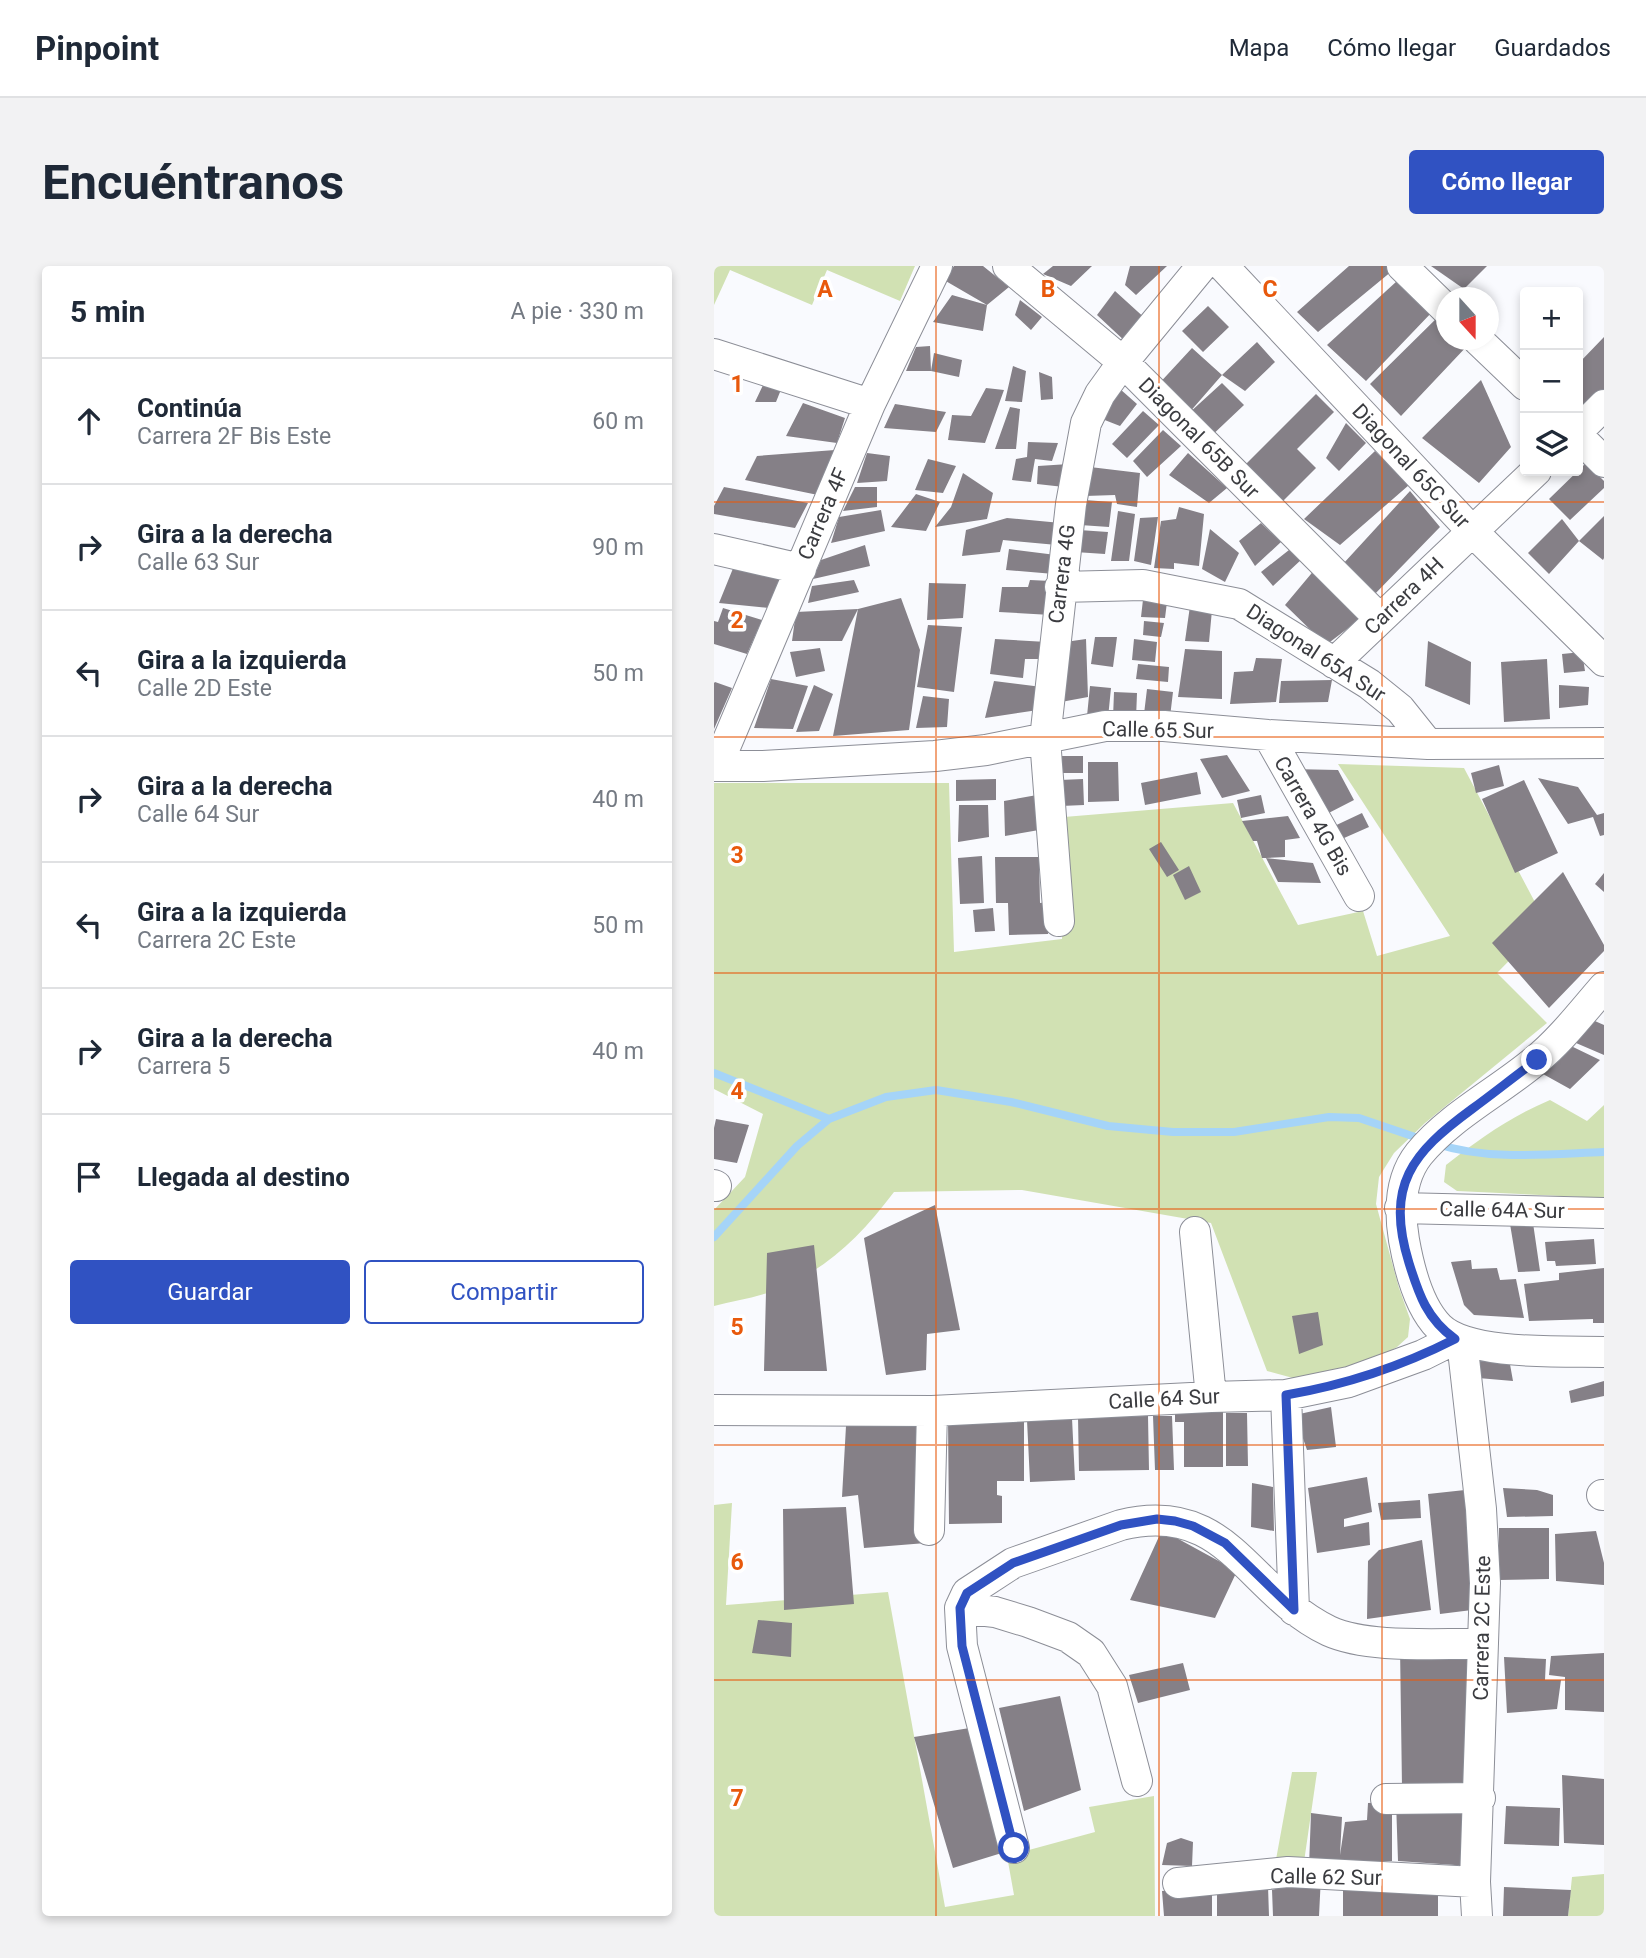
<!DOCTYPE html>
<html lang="es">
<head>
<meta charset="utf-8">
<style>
	body { margin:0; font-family:Roboto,sans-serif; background:#f2f2f3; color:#1f2937 }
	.controls { position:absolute; right:21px; top:21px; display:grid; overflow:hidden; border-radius:7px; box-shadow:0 4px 10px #0003 }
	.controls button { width:63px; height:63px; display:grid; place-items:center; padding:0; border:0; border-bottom:2px solid #e0e1e3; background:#fff; color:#1f2937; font:35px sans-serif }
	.compass { position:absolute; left:722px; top:21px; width:63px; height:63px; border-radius:50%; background:#fff; box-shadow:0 4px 10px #0003; rotate:159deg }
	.stop { position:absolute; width:21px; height:21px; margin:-16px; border:5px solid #3052c2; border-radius:50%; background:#fff }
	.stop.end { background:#3052c2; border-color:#fff; box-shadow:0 2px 7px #0008 }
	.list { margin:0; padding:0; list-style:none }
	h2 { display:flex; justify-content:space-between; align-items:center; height:91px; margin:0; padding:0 28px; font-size:30px }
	h2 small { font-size:23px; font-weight:400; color:#747a83 }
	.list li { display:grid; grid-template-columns:46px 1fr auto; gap:21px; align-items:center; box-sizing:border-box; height:126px; padding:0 28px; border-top:2px solid #e0e1e3 }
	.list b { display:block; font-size:26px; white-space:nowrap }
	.list p { margin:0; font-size:23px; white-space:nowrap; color:#747a83 }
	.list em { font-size:23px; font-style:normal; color:#747a83 }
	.actions { display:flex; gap:14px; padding:21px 28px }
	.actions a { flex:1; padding:16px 0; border:2px solid #3052c2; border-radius:7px; text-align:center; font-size:24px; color:#3052c2 }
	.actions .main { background:#3052c2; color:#fff }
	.icon { flex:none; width:38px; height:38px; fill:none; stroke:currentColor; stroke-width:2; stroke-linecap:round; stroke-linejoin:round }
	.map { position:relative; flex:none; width:890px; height:1650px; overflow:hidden; border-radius:7px }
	header { display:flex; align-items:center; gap:42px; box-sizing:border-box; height:98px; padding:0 35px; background:#fff; border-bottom:2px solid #e0e1e3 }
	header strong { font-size:33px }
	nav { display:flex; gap:38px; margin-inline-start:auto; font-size:24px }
	.intro { display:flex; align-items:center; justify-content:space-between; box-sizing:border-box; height:168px; padding:0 42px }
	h1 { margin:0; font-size:49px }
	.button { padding:18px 32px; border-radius:7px; background:#3052c2; color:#fff; font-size:24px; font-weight:700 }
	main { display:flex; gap:42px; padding:0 42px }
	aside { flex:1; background:#fff; border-radius:7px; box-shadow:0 4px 10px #0003 }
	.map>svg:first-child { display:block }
</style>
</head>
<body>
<header>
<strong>Pinpoint</strong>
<nav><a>Mapa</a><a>Cómo llegar</a><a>Guardados</a></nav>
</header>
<div class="intro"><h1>Encuéntranos</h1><a class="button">Cómo llegar</a></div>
<main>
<aside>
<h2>5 min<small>A pie · 330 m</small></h2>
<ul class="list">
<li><svg class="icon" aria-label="ahead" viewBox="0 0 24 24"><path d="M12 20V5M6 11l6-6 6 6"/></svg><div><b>Continúa</b><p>Carrera 2F Bis Este</p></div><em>60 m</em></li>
<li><svg class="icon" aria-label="right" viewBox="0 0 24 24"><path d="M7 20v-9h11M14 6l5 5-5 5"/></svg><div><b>Gira a la derecha</b><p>Calle 63 Sur</p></div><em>90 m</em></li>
<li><svg class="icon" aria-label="left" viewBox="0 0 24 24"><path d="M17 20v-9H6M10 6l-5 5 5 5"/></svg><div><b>Gira a la izquierda</b><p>Calle 2D Este</p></div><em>50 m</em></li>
<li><svg class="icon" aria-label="right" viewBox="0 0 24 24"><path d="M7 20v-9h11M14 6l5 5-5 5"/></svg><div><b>Gira a la derecha</b><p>Calle 64 Sur</p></div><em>40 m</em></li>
<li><svg class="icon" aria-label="left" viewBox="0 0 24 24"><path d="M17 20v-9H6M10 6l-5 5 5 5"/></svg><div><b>Gira a la izquierda</b><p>Carrera 2C Este</p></div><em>50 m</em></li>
<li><svg class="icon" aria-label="right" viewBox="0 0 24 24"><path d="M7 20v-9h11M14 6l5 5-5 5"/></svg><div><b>Gira a la derecha</b><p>Carrera 5</p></div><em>40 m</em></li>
<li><svg class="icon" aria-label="arrive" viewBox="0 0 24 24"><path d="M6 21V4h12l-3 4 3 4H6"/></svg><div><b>Llegada al destino</b></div></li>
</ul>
<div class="actions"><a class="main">Guardar</a><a>Compartir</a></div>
</aside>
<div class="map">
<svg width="890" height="1650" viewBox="0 0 890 1650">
	<rect width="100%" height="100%" fill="#f9fafe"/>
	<path fill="#d1e1b3" d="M0 0H201L186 35 113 4 98 39 16 4 0 39Z
		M624 498 750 502 832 657 783 707 833 757 711 857 680 887 665 911 662 938 685 1022 696 1053 694 1071 683 1081 663 1092 590 1115 553 1105 497 957 308 924 180 926C145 972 113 1004 59 1025 40 1032 19 1035 0 1040V944L31 911 49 848 0 823V517H235L240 686 348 673 350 551 519 537 584 659 649 645 663 690 736 670Z
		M836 834 873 855 890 839V932L743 925 730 916 732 899C765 873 798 850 836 834Z
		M18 1237 12 1339 174 1326 231 1641 300 1629 293 1590 381 1566 375 1541 440 1530 441 1650H0V1239Z
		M578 1506H603L590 1596 561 1599Z
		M890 1608V1650H854L858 1611Z"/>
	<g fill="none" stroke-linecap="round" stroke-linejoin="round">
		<path stroke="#a5d4f8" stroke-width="8" d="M0 807 115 853
			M723 878C775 895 836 888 890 886
			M0 971 83 880 115 853 172 831 222 824 297 836 394 860 459 866H520L615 851 645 852 710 874"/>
	</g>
	<path fill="#858087" d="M240 0H269L295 21 273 39 230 14Z
		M339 0H378L357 20 329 8Z
		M416 0H453L422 29 411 19Z
		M635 0H674L678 5 604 66 583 46Z
		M717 0H773L750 23Z
		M683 15 720 44 652 115 613 79Z
		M401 25 434 55 413 77 383 49Z
		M238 29 273 39 269 65 219 56Z
		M306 34 328 51 317 64 301 49Z
		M494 40 515 61 489 86 468 65Z
		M730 45 732 49V74H750L754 79 687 150 656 118Z
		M890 71V128L872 146 864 139V98Z
		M543 76 561 96 531 125 508 109Z
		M216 80 217 105H192L202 81Z
		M478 82 508 109 474 148 508 117 530 139 493 174 441 122Z
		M220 87 248 94 245 111 217 105Z
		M299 100 312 105 308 136 291 135Z
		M325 106 338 111 339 133 327 134Z
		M767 114 797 181 765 217 708 172Z
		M51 115 68 121 62 136H41Z
		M272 122 290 124 271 177 234 174 238 149 257 150Z
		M406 123 423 138 406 160 383 151Z
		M602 128 620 146 583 183 602 202 563 241 526 204Z
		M89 137 131 152 123 177 72 170Z
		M181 138 232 146 222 166 170 162Z
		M296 141 306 143 302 183H281Z
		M429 145 445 159 413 192 398 178Z
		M632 157 652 177 625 205 612 192Z
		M449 164 467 180 433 211 419 195Z
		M314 176 344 177 338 195 321 193 317 216 298 214 302 193 313 191Z
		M121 184 104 229 31 214 43 190Z
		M661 185 695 219 626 279 590 253Z
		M153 187 176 190 173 215 143 217Z
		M474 187 513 222 495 237 455 209Z
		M214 193 242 200 229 227 201 224Z
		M872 197 890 215V222L856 254 835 233Z
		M355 198 350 221 323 218 324 200Z
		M376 201 426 207 423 241 403 238 401 229 371 230Z
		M249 207 279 227 273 253 221 261 237 241Z
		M10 221 94 237 81 262 0 248V240Z
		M141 221H163V241L129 245Z
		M696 225 726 261 658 331 629 298Z
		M202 228 226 236 212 265 177 261Z
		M370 234 398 236 395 261 366 259Z
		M465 241 490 248 485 300 460 297V303L440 302 447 255 462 253Z
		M167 244 171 265 117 277 125 251Z
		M404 245 421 248 415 295H397Z
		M890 250V292L889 294 865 275Z
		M444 251 437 299 420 295 426 252Z
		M293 252 347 257 343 279 289 274 286 286 248 290 252 264Z
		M848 253 865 275 835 308 814 287Z
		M547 257 567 276 541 300 525 275Z
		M496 263 525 287 511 316 488 303Z
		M365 264 394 266 391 288 361 286Z
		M151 279 156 300 99 313 107 294Z
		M295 283 342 289 340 308 292 304Z
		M575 284 588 293 559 320 547 306Z
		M22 295 72 304 55 342 5 337Z
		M602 302 650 350 612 379 571 339Z
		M140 314 145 326 94 337 98 320Z
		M316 314 337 315V349L285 346 288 321H314Z
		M215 317 252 318 249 352 213 354Z
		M430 325 454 328 451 352 427 351Z
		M187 332 206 384 195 464 119 470 144 343Z
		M476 340 498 344 495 376 471 375Z
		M9 342 48 354 33 388 0 378V355L4 356Z
		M144 343 128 375H78L82 346Z
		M430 355 450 357 447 371 429 369Z
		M214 359 248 361 240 426 203 421Z
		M381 371H403L399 401 377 398Z
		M281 373 333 376 331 393H311L309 412 276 408Z
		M372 373 374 431 347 436 351 376Z
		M420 373 443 376 441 396 418 394Z
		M714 375 757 396 756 439 711 420Z
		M106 382 111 405 82 411 76 386Z
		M471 383 508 385V433L464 431Z
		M868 386 871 405 850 407 848 388Z
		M542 392 568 393 562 436 516 438 520 406 539 405Z
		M833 393 836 453 790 456 787 396Z
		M424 398 455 401 454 416 422 413Z
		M57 413 94 420 79 463 40 462Z
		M618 414 614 436 565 437 567 415Z
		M280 415 328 421 324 444 271 452Z
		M1 416 18 422 0 463V417Z
		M100 419 119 428 105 465 82 466Z
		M845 419 875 421 874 439 845 442Z
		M376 420 397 422 394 452 373 450Z
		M433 423 459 426 456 451 430 448Z
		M400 426 423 427 422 453 399 452Z
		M209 430 235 433 233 461 202 462Z
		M513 489 536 525 508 532 486 493Z
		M346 490H369V507H346Z
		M374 496H404L405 535 374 536Z
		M785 499 790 520 762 527 757 507Z
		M577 503 624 504 640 534 603 553Z
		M483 506 487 528 431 539 427 517Z
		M824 512 864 521 883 549 890 547V569L886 570 879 551 854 558Z
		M282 513V534L242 535V514Z
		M369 513 370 539 347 540 346 514Z
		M810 514 844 587 801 607 768 533Z
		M323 529 325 564 291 570 290 535Z
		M547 529 551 547 527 552 523 534Z
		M245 539H274L275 571 244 576Z
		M648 547 655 561 621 576 614 563Z
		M574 550 586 572 571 574V591L552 592 599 597 607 617 564 616 552 592H548L543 575H539L528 555Z
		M447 576 465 604 453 611 435 583Z
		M268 590 270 637 246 638 244 592Z
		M281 591H325L326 637 333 636 334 668 295 669 294 637H282Z
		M475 600 487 626 471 634 459 609Z
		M849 606 890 679V685L835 742 778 677Z
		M890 607V626L881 618Z
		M279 642 281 665 261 666 259 644Z
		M874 752 890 759V789L862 777Z
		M857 780 886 794 856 823 829 808Z
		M2 853 35 859 23 897 0 893V862Z
		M221 939 246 1064 213 1068 212 1104 172 1109 150 972Z
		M819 957 826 1005 804 1006 796 958Z
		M880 973 882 998 842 1000 841 995H833L831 976Z
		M100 979 113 1105H50L53 987Z
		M757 994 758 1003 783 1002 786 1014 802 1013 810 1052 760 1049 750 1039 737 996Z
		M890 1002V1057H879V1053L815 1055 810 1018 845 1014V1007Z
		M604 1046 609 1079 585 1088 578 1050Z
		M792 1076 799 1115 741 1110 728 1079Z
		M890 1115V1130L857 1137 855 1125Z
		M617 1141 622 1181 593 1184 581 1149Z
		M461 1146H509V1201H470V1156H461Z
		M512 1147H533L534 1200H512Z
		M434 1150 435 1204 365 1205 364 1151Z
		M439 1150H458L460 1204H441Z
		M310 1152V1215H283V1229L288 1230V1257L235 1258 234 1153Z
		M358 1152 361 1214 316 1216 313 1154Z
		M213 1154 212 1277 150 1282 144 1229 128 1231 132 1160Z
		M653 1211 658 1246 630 1253V1261L655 1256 656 1279 603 1287 594 1222Z
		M538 1217 559 1221 560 1265 537 1261Z
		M789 1222 823 1224 839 1229V1250L793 1251Z
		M751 1224 758 1344 726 1348 714 1228Z
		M706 1234 707 1252 667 1254 664 1237Z
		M132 1241 140 1338 70 1344 69 1243Z
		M785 1262H835V1313L785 1314Z
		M448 1264 523 1305 501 1352 416 1334Z
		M882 1265 890 1297V1319L842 1315 841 1268Z
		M708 1274 717 1344 653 1353 654 1295 665 1284Z
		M44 1354 78 1357 77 1391 38 1387Z
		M686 1381 757 1384V1520L688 1521Z
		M890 1387V1446L851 1444V1411L835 1409 837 1390Z
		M790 1391 832 1393 831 1414H847L843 1443 793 1447Z
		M469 1397 476 1424 424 1437 415 1409Z
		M346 1430 367 1524 310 1545 285 1442Z
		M268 1460 291 1586 239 1602 200 1471Z
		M848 1509 890 1513V1579L850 1577Z
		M682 1535 758 1537 755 1600 684 1595Z
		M678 1536V1595L625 1596 595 1600 597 1547 628 1551 626 1589 631 1556 653 1554 654 1537Z
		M792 1540 846 1542 845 1580 790 1578Z
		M467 1572 479 1576 478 1600 448 1599 453 1577Z
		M607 1610 605 1650H559L558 1624Z
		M629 1618 724 1623V1650H629Z
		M503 1619 554 1620 555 1650H503Z
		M498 1620V1650H450L448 1625Z
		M790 1621 857 1624 854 1650H789Z"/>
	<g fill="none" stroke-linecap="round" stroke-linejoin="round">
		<defs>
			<path id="minor" d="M294 0 409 96 666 353
				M509 0 758 265 890 395
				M688 0 732 43
				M764 74 811 119
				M0 88 156 138
				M864 165 890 139
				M864 170 890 196
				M0 283 87 303
				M346 321 429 319 525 338 655 418 686 443 714 478
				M620 397 822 205
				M554 469 645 630
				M0 500H49L221 490 272 484 391 460H450L554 469 714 478 890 477
				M3 500 156 138 223 0
				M345 655 331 473 357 238 372 157 386 128 409 96 488 0
				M890 721C868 746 847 774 821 795 784 826 736 850 705 888 686 912 685 944 690 974 695 1002 704 1040 725 1061 754 1090 850 1085 890 1086
				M0 919 2 920
				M686 942 890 947
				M481 966 497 1131
				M748 1075 767 1243 771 1317 761 1616 763 1650
				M572 1129 580 1344
				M0 1144 218 1145 497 1131 572 1129 635 1116 709 1089 741 1073
				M888 1229H890
				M215 1264 218 1145
				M246 1342 281 1346 314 1356 354 1371 377 1387 398 1420 423 1515
				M672 1533 766 1532
				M300 1582 248 1380 246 1342 253 1327 299 1297 407 1259C515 1233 533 1326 615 1365 655 1383 724 1377 769 1378
				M464 1617 574 1606 761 1616"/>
		</defs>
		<use href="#minor" stroke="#8c8e97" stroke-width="32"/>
		<use href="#minor" stroke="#fff" stroke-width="30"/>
	</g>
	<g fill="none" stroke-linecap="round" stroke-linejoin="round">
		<path stroke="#3052c2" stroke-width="9" d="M300 1582 248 1380 246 1342 253 1327 299 1297 407 1259 443 1253 461 1255 479 1260 511 1277 580 1344 572 1129C631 1119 688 1100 741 1073 713 1053 705 1029 695 997 671 919 698 887 758 843 780 827 801 810 823 794"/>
	</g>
	<path fill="none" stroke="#e8590c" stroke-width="2" stroke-opacity="0.55" d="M222 0V1650M445 0V1650M668 0V1650M0 236H890M0 471H890M0 707H890M0 943H890M0 1179H890M0 1414H890"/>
	<g text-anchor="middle" stroke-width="7" stroke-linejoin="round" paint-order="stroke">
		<g font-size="21" fill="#3b3c40" stroke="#fff">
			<text transform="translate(485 172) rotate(45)" y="7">Diagonal 65B Sur</text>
			<text transform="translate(697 200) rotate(47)" y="7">Diagonal 65C Sur</text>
			<text transform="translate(109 248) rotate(-67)" y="7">Carrera 4F</text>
			<text transform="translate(348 308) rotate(-83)" y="7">Carrera 4G</text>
			<text transform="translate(690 330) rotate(-44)" y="7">Carrera 4H</text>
			<text transform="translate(602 387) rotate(33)" y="7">Diagonal 65A Sur</text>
			<text transform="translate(444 464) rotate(1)" y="7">Calle 65 Sur</text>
			<text transform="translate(599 550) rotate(60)" y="7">Carrera 4G Bis</text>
			<text transform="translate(788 944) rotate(1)" y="7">Calle 64A Sur</text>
			<text transform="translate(450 1133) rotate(-3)" y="7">Calle 64 Sur</text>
			<text transform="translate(768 1362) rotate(-89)" y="7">Carrera 2C Este</text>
			<text transform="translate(612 1611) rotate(1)" y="7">Calle 62 Sur</text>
		</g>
	</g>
	<g font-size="23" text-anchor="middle" font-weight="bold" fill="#e8590c" stroke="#fff" stroke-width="7" stroke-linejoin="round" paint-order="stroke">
		<text x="111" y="31">A</text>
		<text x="334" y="31">B</text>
		<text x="556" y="31">C</text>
		<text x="23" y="126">1</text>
		<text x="23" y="362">2</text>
		<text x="23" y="597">3</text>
		<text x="23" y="833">4</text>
		<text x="23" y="1069">5</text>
		<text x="23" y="1304">6</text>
		<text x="23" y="1540">7</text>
	</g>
</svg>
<div class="controls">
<button>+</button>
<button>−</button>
<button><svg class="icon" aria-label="layers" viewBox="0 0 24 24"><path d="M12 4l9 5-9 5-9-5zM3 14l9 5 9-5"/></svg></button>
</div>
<svg class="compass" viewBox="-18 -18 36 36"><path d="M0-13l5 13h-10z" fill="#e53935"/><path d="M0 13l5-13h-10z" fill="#747a83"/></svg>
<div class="stop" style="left:300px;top:1582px"></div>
<div class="stop end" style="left:823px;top:794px"></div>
</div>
</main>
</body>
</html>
